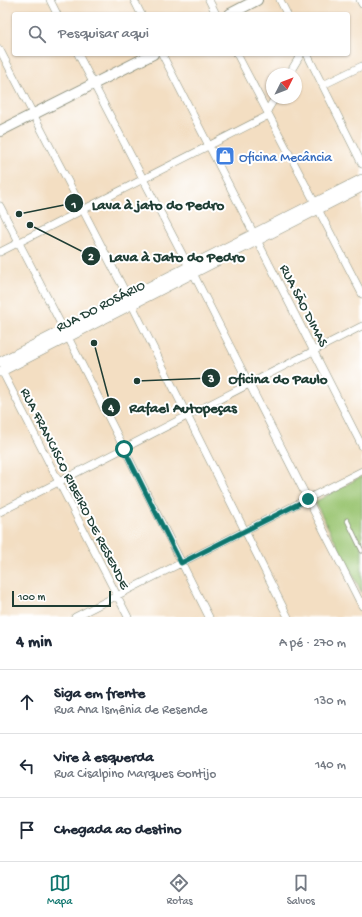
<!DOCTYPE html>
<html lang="pt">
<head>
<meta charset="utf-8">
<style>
	body { margin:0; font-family:"Gochi Hand",sans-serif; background:#f6f6f7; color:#1f2937 }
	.compass { position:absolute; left:266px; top:68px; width:36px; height:36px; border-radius:50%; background:#fff; box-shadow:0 1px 3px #0004; rotate:48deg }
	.scale { position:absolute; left:12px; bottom:10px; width:99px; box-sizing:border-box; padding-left:4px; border:2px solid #1f3d34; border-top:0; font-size:11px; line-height:14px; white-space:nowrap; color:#1f3d34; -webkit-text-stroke:3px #fff; paint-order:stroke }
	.stop { position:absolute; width:12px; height:12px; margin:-9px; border:3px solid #0f766e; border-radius:50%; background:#fff }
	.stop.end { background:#0f766e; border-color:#fff; box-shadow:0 1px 4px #0008 }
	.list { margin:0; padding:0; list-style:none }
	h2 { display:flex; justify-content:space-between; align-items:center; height:52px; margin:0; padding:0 16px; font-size:17px }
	h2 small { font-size:13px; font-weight:400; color:#747a83 }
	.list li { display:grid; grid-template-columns:26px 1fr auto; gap:12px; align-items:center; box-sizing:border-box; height:64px; padding:0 16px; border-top:1px solid #e0e1e3 }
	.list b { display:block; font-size:15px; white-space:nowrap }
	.list p { margin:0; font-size:13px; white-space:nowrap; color:#747a83 }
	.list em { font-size:13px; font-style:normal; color:#747a83 }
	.icon { flex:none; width:22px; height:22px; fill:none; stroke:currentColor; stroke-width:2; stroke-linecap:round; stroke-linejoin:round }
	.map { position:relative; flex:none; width:362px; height:617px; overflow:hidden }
	.search { position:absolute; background:#fff; box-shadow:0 1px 3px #0004; left:12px; right:12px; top:12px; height:44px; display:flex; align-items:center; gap:10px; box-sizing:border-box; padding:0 14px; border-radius:4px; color:#747a83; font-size:15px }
	.sheet { height:244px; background:#fff }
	nav { display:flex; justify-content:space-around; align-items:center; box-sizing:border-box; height:56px; border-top:1px solid #e0e1e3; background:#fff; font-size:11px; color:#747a83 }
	nav a { display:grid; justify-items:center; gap:2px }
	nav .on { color:#0f766e }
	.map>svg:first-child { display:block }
</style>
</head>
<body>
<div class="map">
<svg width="362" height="617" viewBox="0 0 362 617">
	<rect width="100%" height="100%" fill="#fff"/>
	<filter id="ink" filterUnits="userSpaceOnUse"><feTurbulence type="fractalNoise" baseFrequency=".025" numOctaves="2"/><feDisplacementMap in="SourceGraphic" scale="8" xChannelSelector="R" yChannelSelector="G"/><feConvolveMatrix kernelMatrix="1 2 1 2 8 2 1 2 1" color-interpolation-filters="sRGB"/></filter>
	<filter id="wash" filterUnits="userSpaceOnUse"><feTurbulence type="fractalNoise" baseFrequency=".012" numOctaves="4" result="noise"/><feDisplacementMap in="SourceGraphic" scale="16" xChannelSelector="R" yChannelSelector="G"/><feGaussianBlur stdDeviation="0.9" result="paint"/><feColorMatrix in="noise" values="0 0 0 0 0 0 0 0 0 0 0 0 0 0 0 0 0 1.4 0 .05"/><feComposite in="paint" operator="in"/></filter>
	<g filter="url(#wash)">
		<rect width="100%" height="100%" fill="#f3dec2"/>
		<path fill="#99c470" stroke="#5c8052" d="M362 476V593L315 502Z"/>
	</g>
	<g filter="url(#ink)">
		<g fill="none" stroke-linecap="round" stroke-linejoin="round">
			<defs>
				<path id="service" d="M347 520 362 551"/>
				<path id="minor" d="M50 0 57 14
					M134 0 141 14
					M209 0 216 14
					M280 0 287 14
					M360 0 362 4
					M0 50 128 297
					M78 54 189 267
					M162 54 254 234
					M237 54 315 203
					M307 54 362 164
					M289 74 301 54
					M323 85 362 66
					M267 111 275 98
					M0 206 64 330
					M318 209 362 294
					M257 240 362 446
					M0 252 269 115
					M193 273 362 606
					M132 305 288 617
					M68 337 209 617
					M2 371 128 617
					M0 512 362 326
					M75 617 362 471"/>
				<path id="secondary" d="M0 362 362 179
					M0 372 362 187"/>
				<path id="primary" d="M230 14 257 0
					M0 131 153 54"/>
			</defs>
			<use href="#service" stroke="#898e7b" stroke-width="5"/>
			<use href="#minor" stroke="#898e7b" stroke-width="8"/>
			<use href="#secondary" stroke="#898e7b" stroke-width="10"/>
			<use href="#primary" stroke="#898e7b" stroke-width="12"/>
			<use href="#service" stroke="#fff" stroke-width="3.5"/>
			<use href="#minor" stroke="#fff" stroke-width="7"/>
			<use href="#secondary" stroke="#fff" stroke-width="9"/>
			<use href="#primary" stroke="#fff" stroke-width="10"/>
		</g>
	</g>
	<g fill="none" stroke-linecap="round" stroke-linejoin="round" filter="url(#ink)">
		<path stroke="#0f766e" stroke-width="5" d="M124 449 181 563 308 499"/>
	</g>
	<defs>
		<symbol id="shop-square" viewBox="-11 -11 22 22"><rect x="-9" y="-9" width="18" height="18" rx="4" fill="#3f7fe0" stroke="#fff"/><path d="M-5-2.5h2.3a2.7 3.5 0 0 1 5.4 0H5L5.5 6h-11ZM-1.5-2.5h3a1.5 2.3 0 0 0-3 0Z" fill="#fff"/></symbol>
	</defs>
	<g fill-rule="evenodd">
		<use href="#shop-square" x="214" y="145" width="22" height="22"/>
	</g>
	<g text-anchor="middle" stroke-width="4" stroke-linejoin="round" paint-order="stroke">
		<g font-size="14" fill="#366cbe" stroke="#fff" text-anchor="start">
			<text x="239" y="161">Oficina Mecância</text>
		</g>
		<g font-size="14" fill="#1f3d34" stroke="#fff">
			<text transform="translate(100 305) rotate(-27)" y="5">RUA DO ROSÁRIO</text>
			<text transform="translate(305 305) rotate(63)" y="5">RUA SÃO DIMAS</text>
			<text transform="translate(76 488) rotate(63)" y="5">RUA FRANCISCO RIBEIRO DE RESENDE</text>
		</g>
	</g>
	<path fill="none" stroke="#1f3d34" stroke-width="1.5" d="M19 214L74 203M30 225L91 256M137 381L211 378M94 343L111 407"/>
	<g fill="#1f3d34" stroke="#fff" stroke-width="1.5">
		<circle cx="19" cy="214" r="4"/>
		<circle cx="30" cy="225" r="4"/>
		<circle cx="137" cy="381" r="4"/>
		<circle cx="94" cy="343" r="4"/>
		<circle cx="74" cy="203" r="10"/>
		<circle cx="91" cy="256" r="10"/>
		<circle cx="211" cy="378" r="10"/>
		<circle cx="111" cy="407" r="10"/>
	</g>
	<g font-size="12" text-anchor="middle" font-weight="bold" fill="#fff">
		<text x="74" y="208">1</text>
		<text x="91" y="260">2</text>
		<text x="211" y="382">3</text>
		<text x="111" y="411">4</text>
	</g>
	<g font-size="15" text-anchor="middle" font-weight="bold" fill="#1f3d34" stroke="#fff" stroke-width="4" stroke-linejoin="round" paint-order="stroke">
		<text x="158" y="209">Lava à jato do Pedro</text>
		<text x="177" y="261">Lava à Jato do Pedro</text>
		<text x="278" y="383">Oficina do Paulo</text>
		<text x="183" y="412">Rafael Autopeças</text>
	</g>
</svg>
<svg class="compass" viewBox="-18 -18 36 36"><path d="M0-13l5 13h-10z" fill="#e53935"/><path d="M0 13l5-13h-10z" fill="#747a83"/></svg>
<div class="scale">100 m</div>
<div class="stop" style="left:124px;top:449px"></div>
<div class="stop end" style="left:308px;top:499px"></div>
<div class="search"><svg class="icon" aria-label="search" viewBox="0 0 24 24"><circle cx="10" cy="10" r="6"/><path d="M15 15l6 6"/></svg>Pesquisar aqui</div>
</div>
<section class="sheet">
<h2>4 min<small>A pé · 270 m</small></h2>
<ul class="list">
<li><svg class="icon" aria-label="ahead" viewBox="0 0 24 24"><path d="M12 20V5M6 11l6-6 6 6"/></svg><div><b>Siga em frente</b><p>Rua Ana Ismênia de Resende</p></div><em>130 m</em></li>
<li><svg class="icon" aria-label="left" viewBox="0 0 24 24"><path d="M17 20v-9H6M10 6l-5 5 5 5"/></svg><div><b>Vire à esquerda</b><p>Rua Cisalpino Marques Gontijo</p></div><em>140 m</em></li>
<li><svg class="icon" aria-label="arrive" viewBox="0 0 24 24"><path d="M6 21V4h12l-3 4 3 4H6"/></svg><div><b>Chegada ao destino</b></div></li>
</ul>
</section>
<nav>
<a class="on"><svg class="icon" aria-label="map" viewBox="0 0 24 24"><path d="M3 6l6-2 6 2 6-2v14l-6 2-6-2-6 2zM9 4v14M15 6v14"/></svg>Mapa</a>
<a><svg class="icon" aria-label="directions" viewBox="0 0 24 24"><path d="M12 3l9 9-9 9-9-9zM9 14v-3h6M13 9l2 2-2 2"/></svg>Rotas</a>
<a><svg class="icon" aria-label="saved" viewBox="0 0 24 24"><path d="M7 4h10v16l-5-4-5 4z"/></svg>Salvos</a>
</nav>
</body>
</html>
